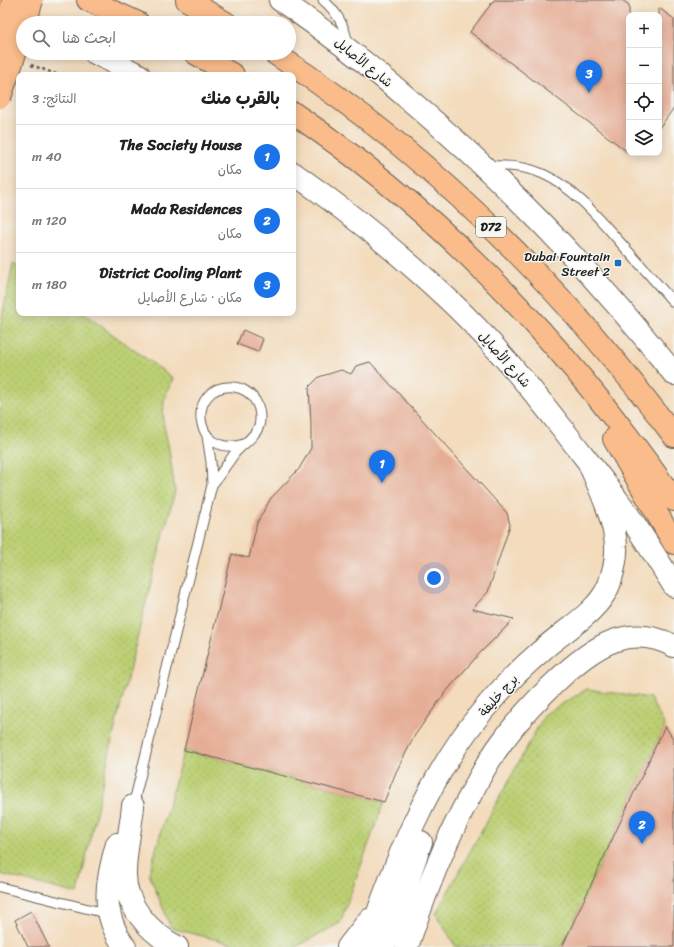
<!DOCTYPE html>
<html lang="ar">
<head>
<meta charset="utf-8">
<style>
	body { margin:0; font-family:Sriracha,"Playpen Sans Arabic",sans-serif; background:#f2f2f2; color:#202124; direction:rtl }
	.controls { position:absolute; right:12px; top:12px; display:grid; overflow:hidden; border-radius:8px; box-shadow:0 2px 10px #0003 }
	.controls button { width:36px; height:36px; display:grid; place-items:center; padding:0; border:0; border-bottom:1px solid #e0e0e0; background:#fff; color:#202124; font:20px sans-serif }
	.you { position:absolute; left:434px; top:578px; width:14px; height:14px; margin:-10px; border:3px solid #fff; border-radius:50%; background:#1a73e8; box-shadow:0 0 0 6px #1a73e833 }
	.badge { display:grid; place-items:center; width:26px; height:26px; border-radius:50%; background:#1a73e8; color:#fff; font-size:13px; font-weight:700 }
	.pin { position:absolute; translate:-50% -33px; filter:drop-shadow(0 1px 2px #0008) }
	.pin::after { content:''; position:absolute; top:21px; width:14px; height:12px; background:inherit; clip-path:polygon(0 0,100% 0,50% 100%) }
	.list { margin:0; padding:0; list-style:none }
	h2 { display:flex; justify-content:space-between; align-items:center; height:52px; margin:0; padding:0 16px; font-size:17px }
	h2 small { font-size:13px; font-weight:400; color:#757577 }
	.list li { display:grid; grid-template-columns:26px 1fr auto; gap:12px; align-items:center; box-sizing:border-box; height:64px; padding:0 16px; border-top:1px solid #e0e0e0 }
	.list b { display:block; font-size:15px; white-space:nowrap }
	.list p { margin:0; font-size:13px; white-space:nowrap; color:#757577 }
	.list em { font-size:13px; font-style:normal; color:#757577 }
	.icon { flex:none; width:22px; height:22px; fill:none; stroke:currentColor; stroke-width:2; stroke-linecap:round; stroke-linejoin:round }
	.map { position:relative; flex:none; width:674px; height:947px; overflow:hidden; direction:ltr }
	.search { position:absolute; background:#fff; box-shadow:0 2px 10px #0003; left:16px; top:16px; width:280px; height:44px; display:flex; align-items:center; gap:10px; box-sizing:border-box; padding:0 14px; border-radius:22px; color:#757577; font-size:15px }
	.panel { position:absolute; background:#fff; box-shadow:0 2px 10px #0003; left:16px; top:72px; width:280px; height:244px; border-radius:8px; direction:rtl }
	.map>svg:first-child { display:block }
</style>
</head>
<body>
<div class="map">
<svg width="674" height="947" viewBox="0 0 674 947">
	<defs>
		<pattern id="grass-dots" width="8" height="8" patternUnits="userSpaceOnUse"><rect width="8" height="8" fill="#bbcf72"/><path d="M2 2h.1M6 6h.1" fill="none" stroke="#a0b162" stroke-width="1.8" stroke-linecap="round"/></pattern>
	</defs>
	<rect width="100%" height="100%" fill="#f6f6f2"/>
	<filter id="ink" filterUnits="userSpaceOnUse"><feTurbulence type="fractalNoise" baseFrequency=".025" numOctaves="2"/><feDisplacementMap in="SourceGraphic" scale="8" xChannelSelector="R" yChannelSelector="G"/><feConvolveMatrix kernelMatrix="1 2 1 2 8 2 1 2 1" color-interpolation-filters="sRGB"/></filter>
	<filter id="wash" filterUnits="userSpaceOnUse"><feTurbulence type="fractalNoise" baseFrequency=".012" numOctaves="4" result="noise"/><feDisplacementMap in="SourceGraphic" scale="16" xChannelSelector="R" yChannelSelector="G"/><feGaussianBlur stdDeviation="0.9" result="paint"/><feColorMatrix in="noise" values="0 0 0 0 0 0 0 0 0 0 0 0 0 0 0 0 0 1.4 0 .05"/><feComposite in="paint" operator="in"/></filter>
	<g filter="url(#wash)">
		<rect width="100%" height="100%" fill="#f3dbbc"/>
		<path fill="url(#grass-dots)" stroke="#6c7647" d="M13 263 19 267V313H83L173 378 164 400 163 421 169 449 175 491 145 606 114 732 78 894 0 874V327Z
			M587 689 650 698 665 726 562 947H456L436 914 545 714Z
			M184 750 384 802 340 923 296 947H245L171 928 149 874Z"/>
		<g id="blocks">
			<path fill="#e5ad95" d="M494 0H622L629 5V153L470 32Z
				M659 8 674 19V108L659 128Z
				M243 330 263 339 258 352 237 344Z
				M370 362 507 513 510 525 488 592 472 609 514 619 479 654 444 694 415 735 396 772 384 802 184 750 232 554 249 558 257 523 271 498 299 469 311 448V424L309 387 319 377 341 370 351 374 356 366Z
				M665 726 674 740V947H562Z
				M31 911 49 947H28L15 920Z"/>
		</g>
	</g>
	<g filter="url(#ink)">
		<use href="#blocks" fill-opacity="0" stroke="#675f54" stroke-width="1"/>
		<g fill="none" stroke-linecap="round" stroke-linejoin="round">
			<defs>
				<path id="service" d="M323 0C336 11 345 27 348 44
					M486 166C506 165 525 166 543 174 574 188 597 216 619 241 637 261 656 282 674 303
					M212 485C220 475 227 464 235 453 243 444 255 437 259 426 261 419 260 408 256 402 252 394 243 388 234 387 185 383 192 460 244 444
					M133 806 212 485 211 462 207 436
					M0 887 109 914"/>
				<path id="tertiary" d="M280 0C326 31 369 65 412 102 508 184 596 275 674 374
					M95 53 139 75
					M293 173C348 211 401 255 450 301 491 340 527 383 562 428 581 453 601 477 619 502 639 529 656 557 674 586
					M133 806C131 828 125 850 125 873 124 905 150 933 177 947
					M117 844C106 882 100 913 125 947
					M348 947 369 920
					M366 947C394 864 428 775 485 708 502 688 520 669 540 652 561 632 598 613 609 585 613 573 617 560 616 547 615 519 599 487 588 461
					M384 947 421 842
					M407 947C425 894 444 843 471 794 480 776 490 758 502 742 520 717 541 695 563 675 596 645 630 623 674 646"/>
				<path id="primary" d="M88 0 138 23
					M187 0 226 23
					M195 53 233 75
					M274 53C430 154 563 288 674 436
					M293 113C444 215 571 351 674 500
					M614 439 674 543"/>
			</defs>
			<use href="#service" stroke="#675f54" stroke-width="11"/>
			<use href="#tertiary" stroke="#675f54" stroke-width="24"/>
			<use href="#primary" stroke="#675f54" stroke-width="24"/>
			<path stroke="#675f54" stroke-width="2.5" stroke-dasharray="3 3" stroke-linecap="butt" d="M31 65 59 75"/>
			<use href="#service" stroke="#fff" stroke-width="9"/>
			<use href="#tertiary" stroke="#fff" stroke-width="22"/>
			<use href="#primary" stroke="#f9bc8a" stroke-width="22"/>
			<defs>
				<path id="trunk-bridge" d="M25 23 32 0
					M0 97 23 30"/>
				<path id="motorway-bridge" d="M0 60 13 0"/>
			</defs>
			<use href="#trunk-bridge" stroke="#675f54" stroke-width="24" stroke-linecap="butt"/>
			<use href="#motorway-bridge" stroke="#675f54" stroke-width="24" stroke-linecap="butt"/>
			<use href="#trunk-bridge" stroke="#f9bc8a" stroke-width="22"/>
			<use href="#motorway-bridge" stroke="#f9bc8a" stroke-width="22"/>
		</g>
	</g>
	<rect fill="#1f6fb2" stroke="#f6f6f2" stroke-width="1.5" x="614" y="259" width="8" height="8" rx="2"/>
	<g text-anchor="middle" stroke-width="3" stroke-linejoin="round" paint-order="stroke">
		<rect fill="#f6f6f2" stroke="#5d5d5c" stroke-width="1" x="476" y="217" width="30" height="20" rx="3"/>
		<g font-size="12" font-weight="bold" fill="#1c1c1c">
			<text x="491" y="231">D72</text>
		</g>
		<g font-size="13" fill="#1c1c1c" stroke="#f6f6f2">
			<text transform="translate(364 62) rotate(39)" y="5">شارع الأصايل</text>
			<text transform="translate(505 359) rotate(48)" y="5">شارع الأصايل</text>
			<text transform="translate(498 695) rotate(-48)" y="5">برج خليفة</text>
		</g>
		<g font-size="13" fill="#1c1c1c" stroke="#f6f6f2" text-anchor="end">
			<text x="610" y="261">Dubai Fountain<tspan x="610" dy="15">Street 2</tspan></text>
		</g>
	</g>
</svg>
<div class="controls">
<button>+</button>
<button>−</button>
<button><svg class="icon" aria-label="locate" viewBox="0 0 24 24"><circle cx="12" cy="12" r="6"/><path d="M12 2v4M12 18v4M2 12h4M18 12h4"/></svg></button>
<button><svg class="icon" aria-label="layers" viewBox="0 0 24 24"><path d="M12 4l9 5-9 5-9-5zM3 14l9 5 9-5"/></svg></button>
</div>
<div class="you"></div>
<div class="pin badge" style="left:382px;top:483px">1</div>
<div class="pin badge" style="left:642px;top:844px">2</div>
<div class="pin badge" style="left:589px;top:93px">3</div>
<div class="search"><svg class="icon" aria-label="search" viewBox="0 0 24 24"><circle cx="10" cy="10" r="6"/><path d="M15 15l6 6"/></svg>ابحث هنا</div>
<section class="panel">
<h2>بالقرب منك<small>النتائج: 3</small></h2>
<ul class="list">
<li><span class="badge">1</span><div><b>The Society House</b><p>مكان</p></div><em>40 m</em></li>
<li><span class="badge">2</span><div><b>Mada Residences</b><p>مكان</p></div><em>120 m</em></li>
<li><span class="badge">3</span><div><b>District Cooling Plant</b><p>مكان · شارع الأصايل</p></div><em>180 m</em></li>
</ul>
</section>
</div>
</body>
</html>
